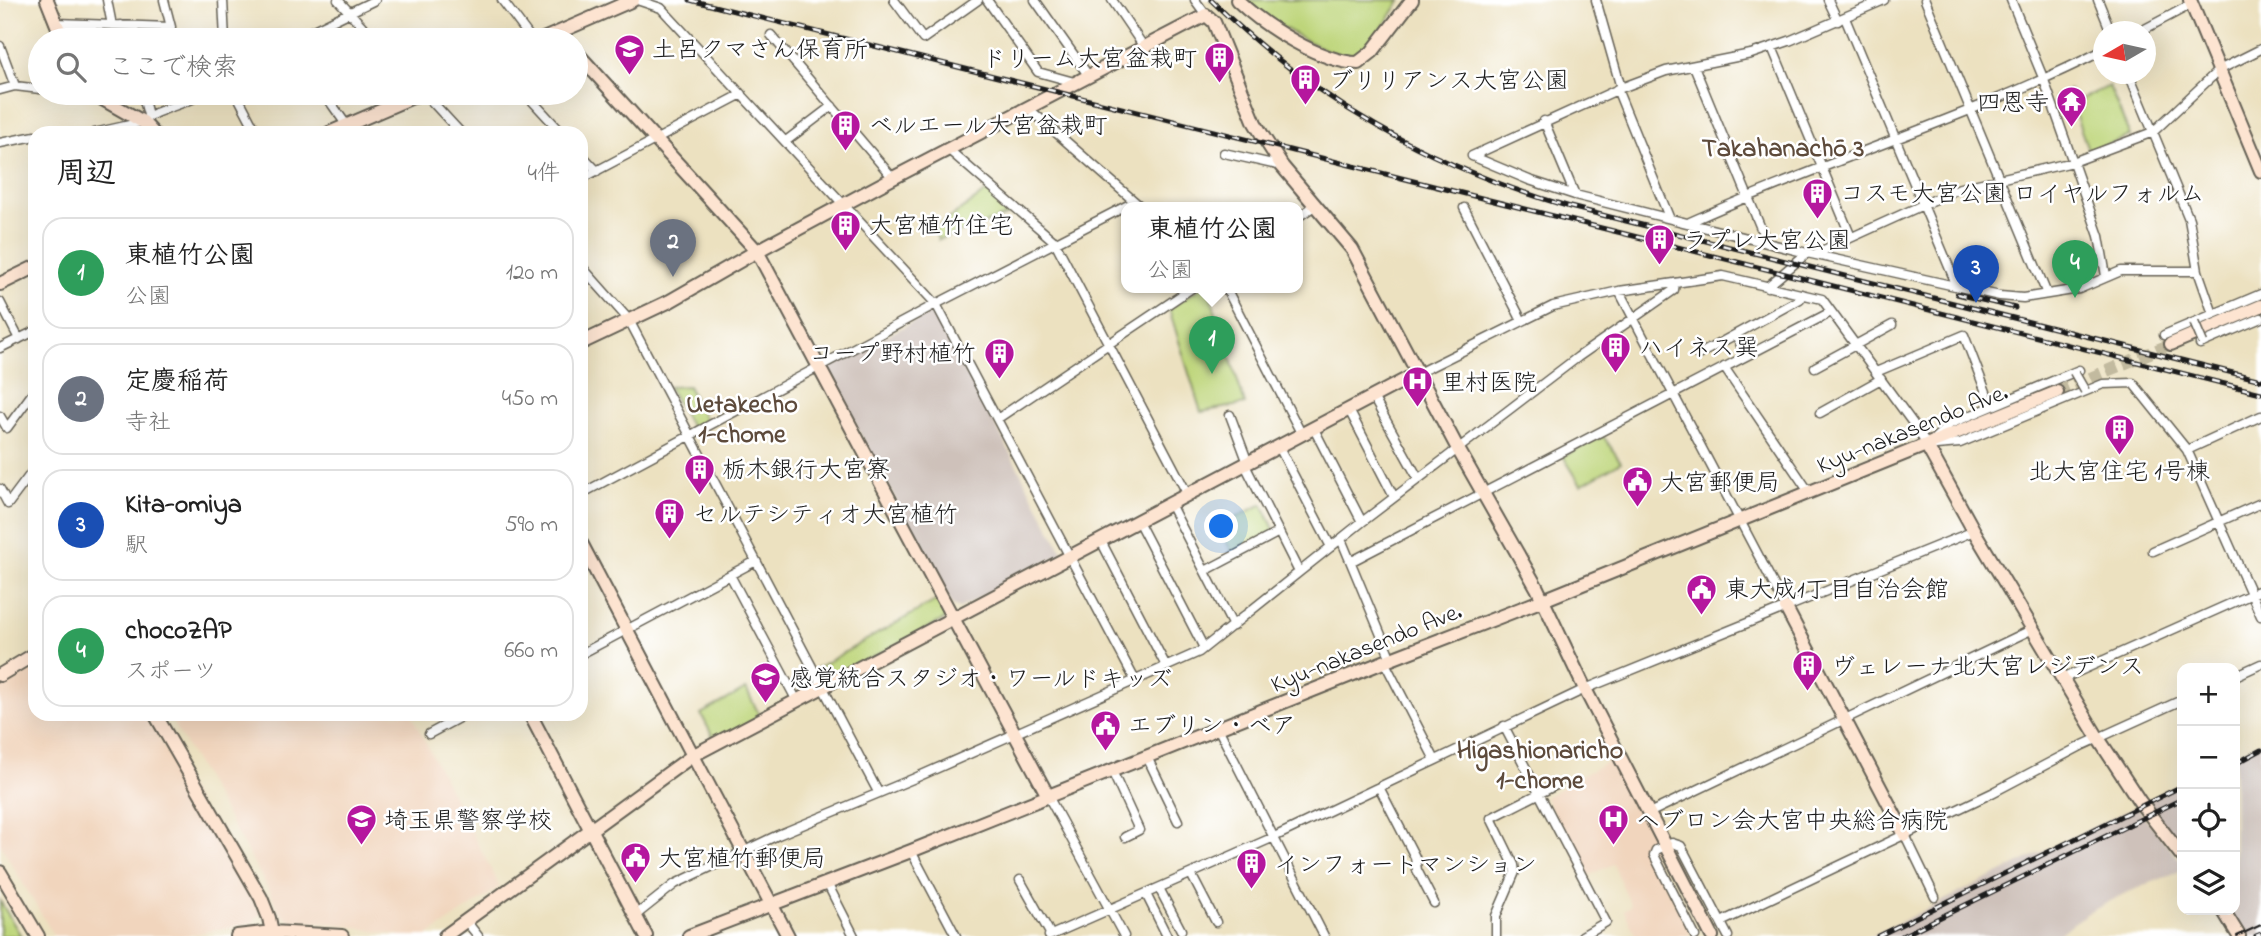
<!DOCTYPE html>
<html lang="ja">
<head>
<meta charset="utf-8">
<style>
	body { margin:0; font-family:"Indie Flower","Klee One",sans-serif; background:#f6f6f6; color:#222 }
	.controls { position:absolute; right:21px; bottom:21px; display:grid; overflow:hidden; border-radius:14px; box-shadow:0 7px 28px #0002 }
	.controls button { width:63px; height:63px; display:grid; place-items:center; padding:0; border:0; border-bottom:2px solid #e0e0e0; background:#fff; color:#222; font:35px sans-serif }
	.compass { position:absolute; left:2093px; top:21px; width:63px; height:63px; border-radius:50%; background:#fff; box-shadow:0 7px 28px #0002; rotate:261deg }
	.you { position:absolute; left:1222px; top:527px; width:24px; height:24px; margin:-18px; border:5px solid #fff; border-radius:50%; background:#1a73e8; box-shadow:0 0 0 10px #1a73e833 }
	.badge { display:grid; place-items:center; width:46px; height:46px; border-radius:50%; background:#b5179e; color:#fff; font-size:23px; font-weight:700 }
	.pin { position:absolute; translate:-50% -58px; filter:drop-shadow(0 2px 4px #0008) }
	.pin::after { content:''; position:absolute; top:37px; width:24px; height:21px; background:inherit; clip-path:polygon(0 0,100% 0,50% 100%) }
	.popup { position:absolute; left:1121px; top:202px; width:182px; height:91px; box-sizing:border-box; display:grid; place-content:center; border-radius:14px; background:#fff; filter:drop-shadow(0 2px 5px #0005); font-size:23px; white-space:nowrap; color:#767676 }
	.popup b { font-size:26px; color:#222 }
	.popup::after { content:''; position:absolute; left:50%; top:100%; margin-left:-14px; border:14px solid transparent; border-top-color:#fff }
	.list { margin:0; padding:0; list-style:none }
	h2 { display:flex; justify-content:space-between; align-items:center; height:91px; margin:0; padding:0 28px; font-size:30px }
	h2 small { font-size:23px; font-weight:400; color:#767676 }
	.list li { display:grid; grid-template-columns:46px 1fr auto; gap:21px; align-items:center; box-sizing:border-box; height:112px; margin:0 14px 14px; padding:0 14px; border:2px solid #e0e0e0; border-radius:21px }
	.list b { display:block; font-size:26px; white-space:nowrap }
	.list p { margin:0; font-size:23px; white-space:nowrap; color:#767676 }
	.list em { font-size:23px; font-style:normal; color:#767676 }
	.icon { flex:none; width:38px; height:38px; fill:none; stroke:currentColor; stroke-width:2; stroke-linecap:round; stroke-linejoin:round }
	.map { position:relative; flex:none; width:2261px; height:936px; overflow:hidden }
	.search { position:absolute; background:#fff; box-shadow:0 7px 28px #0002; left:28px; top:28px; width:560px; height:77px; display:flex; align-items:center; gap:18px; box-sizing:border-box; padding:0 24px; border-radius:38px; color:#767676; font-size:26px }
	.panel { position:absolute; background:#fff; box-shadow:0 7px 28px #0002; left:28px; top:126px; width:560px; height:595px; border-radius:21px }
	.map>svg:first-child { display:block }
</style>
</head>
<body>
<div class="map">
<svg width="2261" height="936" viewBox="0 0 2261 936">
	<rect width="100%" height="100%" fill="#fff"/>
	<filter id="ink" filterUnits="userSpaceOnUse"><feTurbulence type="fractalNoise" baseFrequency=".0143" numOctaves="2"/><feDisplacementMap in="SourceGraphic" scale="14" xChannelSelector="R" yChannelSelector="G"/><feConvolveMatrix kernelMatrix="1 2 1 2 8 2 1 2 1" color-interpolation-filters="sRGB"/></filter>
	<filter id="wash" filterUnits="userSpaceOnUse"><feTurbulence type="fractalNoise" baseFrequency=".00686" numOctaves="4" result="noise"/><feDisplacementMap in="SourceGraphic" scale="28" xChannelSelector="R" yChannelSelector="G"/><feGaussianBlur stdDeviation="1.57" result="paint"/><feColorMatrix in="noise" values="0 0 0 0 0 0 0 0 0 0 0 0 0 0 0 0 0 1.4 0 .05"/><feComposite in="paint" operator="in"/></filter>
	<g filter="url(#wash)">
		<rect width="100%" height="100%" fill="#ece1c0"/>
		<path fill="#f1d5bd" d="M35 667V714H145L261 914 252 923 185 936H54L0 844V688Z
			M168 714H411L500 887 428 936H402L338 924 291 921 281 914 265 883Z
			M1617 756 1660 839 1651 855 1691 933 1685 936H1636L1624 910 1631 906 1613 864 1586 877 1545 797Z"/>
		<path fill="#cec1ba" d="M932 312 936 313 1062 551 1060 555 960 608 952 605 827 371 829 366Z
			M2261 741V936H2244L2228 910H2235V755Z
			M2182 783V849L2146 802Z
			M2136 806 2182 863V870L2124 894 2086 914 2056 936H1871Z"/>
		<path fill="#bed57a" stroke="#6d784b" stroke-width="2" d="M1245 0H1401C1391 14 1371 50 1356 55 1334 62 1261 16 1245 0Z
			M2109 86 2130 136 2089 152 2071 103 2059 108 2055 97 2069 90 2075 102Z
			M988 191 1015 213 938 240 934 229Z
			M1200 288H1208L1245 404 1201 412 1169 309Z
			M688 386 706 421 692 429 668 387Z
			M1603 436 1621 462 1581 485 1563 456Z
			M1262 504 1275 531 1233 554 1218 527Z
			M937 600 947 618 824 683 817 668Z
			M746 689 761 718 715 741 701 714Z
			M0 901 21 936H0Z"/>
	</g>
	<g filter="url(#ink)">
		<g fill="none" stroke-linecap="round" stroke-linejoin="round">
			<path stroke="#c2ba9f" stroke-width="12" stroke-dasharray="12 6" stroke-linecap="butt" d="M2057 392 2171 344"/>
			<defs>
				<path id="street" d="M107 0 112 25
					M223 0 225 40
					M338 0 375 40
					M502 0 532 40
					M637 0 661 8 936 304 1135 680
					M894 0 923 39 978 0
					M987 0 1038 72 1074 82
					M1035 0 1088 75
					M1112 0 1144 47
					M1195 0 1206 15
					M1596 0 1621 88
					M1828 0 1838 21
					M1925 0 2047 294
					M2011 0 2044 80 2099 236 2106 276
					M2098 0 2111 32
					M1845 18 1957 286
					M56 23 171 27 164 0
					M121 25 126 40
					M2139 32 2192 4
					M771 35 893 178
					M293 40 375 0
					M0 46 15 86 40 89
					M1772 47 1851 237
					M1694 66 1767 243
					M2129 74 2189 219 2198 271 2213 314
					M1617 89 1669 217
					M0 90 15 86
					M62 93 79 95 84 93
					M142 93 148 115
					M236 93 257 133
					M324 93 352 133
					M424 93 461 133
					M525 93 562 133
					M1028 108 1142 208
					M1544 121 1575 195
					M94 133 143 122C153 109 187 105 203 93
					M786 141 832 106
					M0 143 35 136
					M949 150 1055 242 1188 495
					M1224 153 1282 166
					M581 154 597 171
					M1472 156 1529 180 1575 195 1807 253 2000 296 2023 298 2079 289 2121 271H2198
					M1472 156 1621 88 1666 71 1751 54 1789 41 1884 0
					M581 179 742 94
					M1464 208 1522 321
					M1298 217 1316 205
					M1690 222C1826 160 1970 118 2104 50
					M1815 254 1960 188 2073 162 2153 132 2219 70 2261 49
					M581 266 629 320 878 792
					M1767 287 1807 253
					M1226 288 1302 435
					M1619 291 1786 608
					M0 302 19 339
					M1736 335 1746 356
					M2164 335 2261 294
					M2200 344 2261 318
					M0 348 35 331
					M1698 355 1800 299 1801 294
					M1724 367 1809 492
					M1815 367 1892 325
					M1876 372 1964 335 1991 405
					M1418 373 1553 306 1619 291 1723 276 1822 299 1920 433 1927 446
					M1373 397 1418 478
					M1349 410 1394 497
					M1820 413 1881 379
					M1230 415 1248 463
					M0 416 7 428 35 390
					M997 419 1192 288
					M1934 439 1950 424 2079 370
					M1936 445 1960 443 2103 384 2133 383 2187 450 2261 616
					M1279 447 1331 547
					M2187 450 2261 416
					M1245 465 1299 572
					M0 489 8 504 35 468
					M581 494 936 304 1134 202
					M1170 504 1233 626
					M1138 521 1204 648
					M1362 522 1578 357 1674 290 1675 283
					M1341 539 1391 659
					M1101 541 1166 666
					M2153 551 2261 503
					M1352 561 1831 312
					M1205 571 1279 532
					M730 575 797 701
					M581 654 756 561
					M1384 661 1435 760
					M2235 676 2261 664
					M2064 678 2261 590
					M1504 726 1606 922 1582 936
					M1218 728 1324 936
					M429 734 466 714
					M1147 757 1178 821
					M1112 771 1139 830 1125 837
					M1379 787 1415 857 1417 870 1434 903
					M1048 796 1124 936
					M1649 813 2033 629
					M1905 835 1935 897
					M911 851 956 936
					M1191 874 1216 922
					M1020 880 1051 935
					M827 883 854 936
					M1159 888 1181 930
					M1146 894 1167 936
					M636 915 675 884 778 835 915 778 1199 652 1362 522 1314 429
					M466 921 478 936
					M1721 922 1992 793 2083 745 2182 700
					M1049 936 1274 837 1585 689 1974 531
					M1496 936V916L1515 872 1514 865 1491 818 1558 784
					M1695 936 1654 855 1656 850 1672 843 1681 846 1728 936"/>
				<path id="secondary" d="M47 0 63 40
					M1237 0C1264 26 1320 62 1358 63L1372 52 1412 0
					M2190 0 2261 171
					M541 40 633 0
					M576 52 757 251 1048 796
					M92 93 143 122 153 133
					M329 133 422 93
					M0 284 35 267
					M581 343 670 301 757 251 893 178 1206 15 1214 22 1255 123 1264 138 1282 166 1352 249 1458 449 1537 588 1585 689 1712 936
					M2171 344 2261 306
					M1927 446 1974 531 2098 738 2140 802 2182 856
					M581 543 788 936
					M1786 608 1905 835
					M0 675 35 654
					M155 714 261 898 269 918 272 932
					M530 714 646 936
					M0 872 38 936
					M2223 910 2239 936
					M237 936 272 932 342 936
					M445 936 692 756 1418 373
					M689 936 911 851 1391 659 1543 600 2057 392"/>
			</defs>
			<use href="#street" stroke="#656155" stroke-width="11"/>
			<use href="#secondary" stroke="#656155" stroke-width="16"/>
			<use href="#street" stroke="#fff" stroke-width="8"/>
			<use href="#secondary" stroke="#fde4d1" stroke-width="12"/>
			<path stroke="#1c1c1c" stroke-width="2" d="M2237 936 2261 925"/>
			<defs>
				<path id="rail" d="M690 0 2261 393
					M1211 0C1314 101 1432 167 1570 207L2261 380
					M1957 294 2015 308
					M2235 764 2261 750
					M1878 936 2182 786
					M1902 936 2182 799
					M2256 936 2261 934"/>
			</defs>
			<use href="#rail" stroke="#1c1c1c" stroke-width="5"/>
			<use href="#rail" stroke="#fff" stroke-width="2.5" stroke-dasharray="8" stroke-linecap="butt"/>
			<defs>
				<path id="street-bridge" d="M2194 322 2203 343
					M2074 372 2085 391"/>
			</defs>
			<use href="#street-bridge" stroke="#656155" stroke-width="11" stroke-linecap="butt"/>
			<use href="#street-bridge" stroke="#fff" stroke-width="8"/>
		</g>
	</g>
	<defs>
		<symbol id="school-pin" viewBox="-11 -11 22 30"><path d="M0 17L-7.5 6A9.5 9.5 0 1 1 7.5 6Z" fill="#b5179e" stroke="#fff"/><path d="M0-5L7-2L0 1L-7-2ZM-4 1L0 2.5L4 1V4Q0 6-4 4Z" fill="#fff"/></symbol>
		<symbol id="building-pin" viewBox="-11 -11 22 30"><path d="M0 17L-7.5 6A9.5 9.5 0 1 1 7.5 6Z" fill="#b5179e" stroke="#fff"/><path d="M-4-6H4V6H1V3H-1V6H-4ZM-2.5-4.3h1.7v1.8h-1.7ZM.8-4.3h1.7v1.8H.8ZM-2.5-1h1.7V.8h-1.7ZM.8-1h1.7V.8H.8Z" fill="#fff"/></symbol>
		<symbol id="temple-pin" viewBox="-11 -11 22 30"><path d="M0 17L-7.5 6A9.5 9.5 0 1 1 7.5 6Z" fill="#b5179e" stroke="#fff"/><path d="M0-6L5-2H3V0L6.5 2.5H4V6H1.5V3h-3V6H-4V2.5H-6.5L-3 0V-2H-5Z" fill="#fff"/></symbol>
		<symbol id="hospital-pin" viewBox="-11 -11 22 30"><path d="M0 17L-7.5 6A9.5 9.5 0 1 1 7.5 6Z" fill="#b5179e" stroke="#fff"/><path d="M-5-5h3v3.5h4V-5h3V5h-3V1.5h-4V5h-3Z" fill="#fff"/></symbol>
		<symbol id="civic-pin" viewBox="-11 -11 22 30"><path d="M0 17L-7.5 6A9.5 9.5 0 1 1 7.5 6Z" fill="#b5179e" stroke="#fff"/><path d="M-.6-6.5H3V-4.5H.6V-3L4-1V1h2V6H-6V1h2V-1L-.6-3ZM-1.2 2.5V6h2.4V2.5Z" fill="#fff"/></symbol>
	</defs>
	<g fill-rule="evenodd">
		<use href="#school-pin" x="612" y="32" width="35" height="47"/>
		<use href="#building-pin" x="1202" y="40" width="35" height="47"/>
		<use href="#building-pin" x="1288" y="62" width="35" height="47"/>
		<use href="#temple-pin" x="2054" y="84" width="35" height="47"/>
		<use href="#building-pin" x="828" y="108" width="35" height="47"/>
		<use href="#building-pin" x="1800" y="176" width="35" height="47"/>
		<use href="#building-pin" x="828" y="208" width="35" height="47"/>
		<use href="#building-pin" x="1642" y="222" width="35" height="47"/>
		<use href="#building-pin" x="1598" y="330" width="35" height="47"/>
		<use href="#building-pin" x="982" y="336" width="35" height="47"/>
		<use href="#hospital-pin" x="1400" y="364" width="35" height="47"/>
		<use href="#building-pin" x="2102" y="412" width="35" height="47"/>
		<use href="#building-pin" x="682" y="452" width="35" height="47"/>
		<use href="#civic-pin" x="1620" y="464" width="35" height="47"/>
		<use href="#building-pin" x="652" y="496" width="35" height="47"/>
		<use href="#civic-pin" x="1684" y="572" width="35" height="47"/>
		<use href="#building-pin" x="1790" y="648" width="35" height="47"/>
		<use href="#school-pin" x="748" y="660" width="35" height="47"/>
		<use href="#civic-pin" x="1088" y="708" width="35" height="47"/>
		<use href="#school-pin" x="344" y="802" width="35" height="47"/>
		<use href="#hospital-pin" x="1596" y="802" width="35" height="47"/>
		<use href="#civic-pin" x="618" y="840" width="35" height="47"/>
		<use href="#building-pin" x="1234" y="846" width="35" height="47"/>
	</g>
	<g text-anchor="middle" stroke-width="5" stroke-linejoin="round" paint-order="stroke">
		<g font-size="24" fill="#1c1c1c" stroke="#fff" text-anchor="start">
			<text x="652" y="57">土呂クマさん保育所</text>
			<text x="1197" y="66" text-anchor="end">ドリーム大宮盆栽町</text>
			<text x="1329" y="88">ブリリアンス大宮公園</text>
			<text x="2049" y="110" text-anchor="end">四恩寺</text>
			<text x="869" y="133">ベルエール大宮盆栽町</text>
			<text x="1840" y="201">コスモ大宮公園 ロイヤルフォルム</text>
			<text x="869" y="233">大宮植竹住宅</text>
			<text x="1683" y="248">ラプレ大宮公園</text>
			<text x="1639" y="355">ハイネス巽</text>
			<text x="976" y="361" text-anchor="end">コープ野村植竹</text>
			<text x="1441" y="390">里村医院</text>
			<text x="722" y="477">栃木銀行大宮寮</text>
			<text x="2119" y="479" text-anchor="middle">北大宮住宅 1号棟</text>
			<text x="1660" y="490">大宮郵便局</text>
			<text x="693" y="522">セルテシティオ大宮植竹</text>
			<text x="1725" y="597">東大成1丁目自治会館</text>
			<text x="1831" y="674">ヴェレーナ北大宮レジデンス</text>
			<text x="789" y="686">感覚統合スタジオ・ワールドキッズ</text>
			<text x="1128" y="733">エブリン・ベア</text>
			<text x="384" y="828">埼玉県警察学校</text>
			<text x="1636" y="828">ヘブロン会大宮中央総合病院</text>
			<text x="658" y="866">大宮植竹郵便局</text>
			<text x="1274" y="872">インフォートマンション</text>
		</g>
		<g font-size="24" fill="#1c1c1c" stroke="#fff">
			<text transform="translate(1912 428) rotate(-22)" y="8">Kyu-nakasendo Ave.</text>
			<text transform="translate(1366 647) rotate(-22)" y="8">Kyu-nakasendo Ave.</text>
		</g>
		<g font-size="26" font-weight="bold" fill="#5d4a3b" stroke="#fff">
			<text x="1783" y="156">Takahanachō 3</text>
			<text x="742" y="412">Uetakecho<tspan x="742" dy="30">1-chome</tspan></text>
			<text x="1540" y="758">Higashionaricho<tspan x="1540" dy="30">1-chome</tspan></text>
		</g>
	</g>
</svg>
<div class="controls">
<button>+</button>
<button>−</button>
<button><svg class="icon" aria-label="locate" viewBox="0 0 24 24"><circle cx="12" cy="12" r="6"/><path d="M12 2v4M12 18v4M2 12h4M18 12h4"/></svg></button>
<button><svg class="icon" aria-label="layers" viewBox="0 0 24 24"><path d="M12 4l9 5-9 5-9-5zM3 14l9 5 9-5"/></svg></button>
</div>
<svg class="compass" viewBox="-18 -18 36 36"><path d="M0-13l5 13h-10z" fill="#e53935"/><path d="M0 13l5-13h-10z" fill="#767676"/></svg>
<div class="you"></div>
<div class="pin badge" style="left:1212px;top:374px;background:#2e9e5b">1</div>
<div class="popup"><b>東植竹公園</b>公園</div>
<div class="pin badge" style="left:673px;top:277px;background:#6b7280">2</div>
<div class="pin badge" style="left:1976px;top:303px;background:#1a4fb4">3</div>
<div class="pin badge" style="left:2075px;top:298px;background:#2e9e5b">4</div>
<div class="search"><svg class="icon" aria-label="search" viewBox="0 0 24 24"><circle cx="10" cy="10" r="6"/><path d="M15 15l6 6"/></svg>ここで検索</div>
<section class="panel">
<h2>周辺<small>4件</small></h2>
<ul class="list">
<li><span class="badge" style="background:#2e9e5b">1</span><div><b>東植竹公園</b><p>公園</p></div><em>120 m</em></li>
<li><span class="badge" style="background:#6b7280">2</span><div><b>定慶稲荷</b><p>寺社</p></div><em>450 m</em></li>
<li><span class="badge" style="background:#1a4fb4">3</span><div><b>Kita-omiya</b><p>駅</p></div><em>590 m</em></li>
<li><span class="badge" style="background:#2e9e5b">4</span><div><b>chocoZAP</b><p>スポーツ</p></div><em>660 m</em></li>
</ul>
</section>
</div>
</body>
</html>
